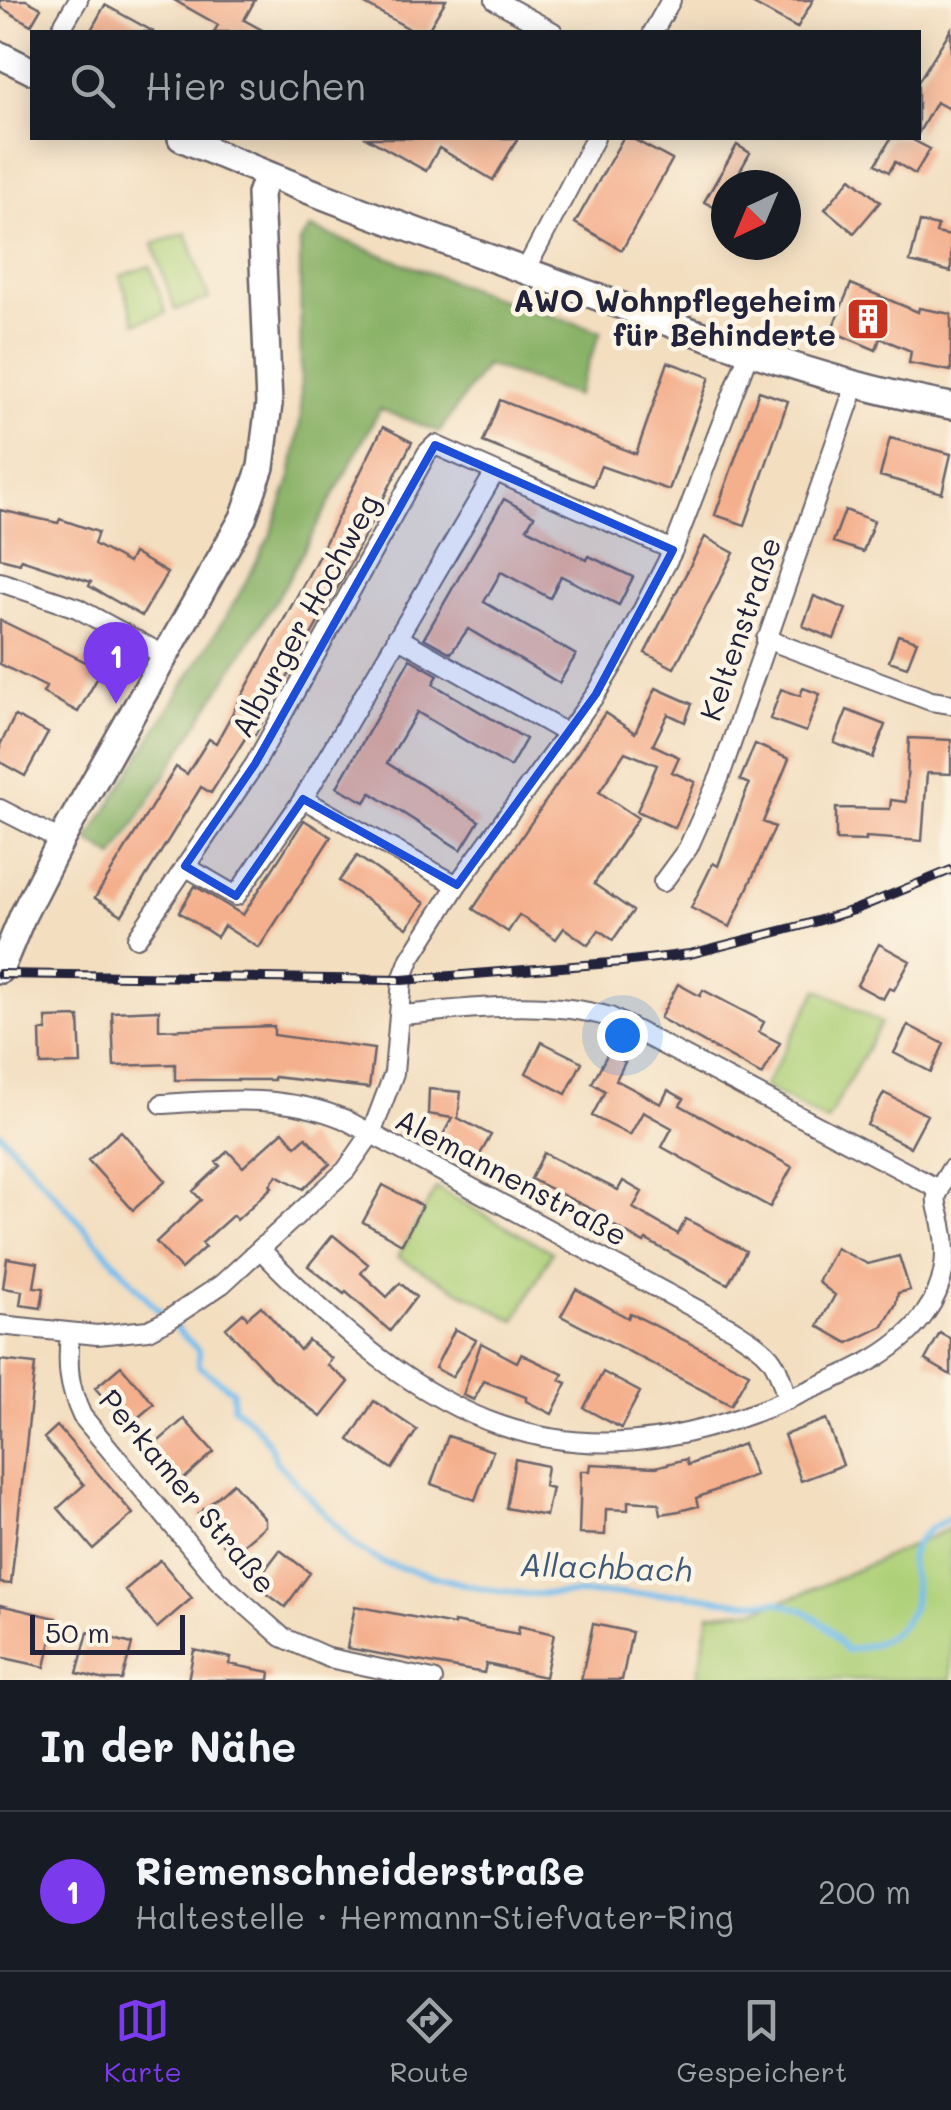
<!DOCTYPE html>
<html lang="de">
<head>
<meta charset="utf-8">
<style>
	body { margin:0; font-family:Mali,sans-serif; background:#20242c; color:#f1f3f6 }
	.compass { position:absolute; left:711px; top:170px; width:90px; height:90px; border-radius:50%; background:#171b24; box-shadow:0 5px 25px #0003; rotate:224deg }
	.scale { position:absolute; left:30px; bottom:25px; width:155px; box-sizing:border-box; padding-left:10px; border:5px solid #22223b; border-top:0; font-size:28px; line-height:35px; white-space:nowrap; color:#22223b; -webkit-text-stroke:8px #fcf5e5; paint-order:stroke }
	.you { position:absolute; left:622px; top:1035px; width:35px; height:35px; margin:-25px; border:8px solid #fff; border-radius:50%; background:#1a73e8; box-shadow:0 0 0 15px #1a73e833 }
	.badge { display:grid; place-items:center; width:65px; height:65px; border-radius:50%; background:#7c3aed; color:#fff; font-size:32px; font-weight:700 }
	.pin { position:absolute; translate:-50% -82px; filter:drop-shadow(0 2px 5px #0008) }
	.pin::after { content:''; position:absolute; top:52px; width:35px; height:30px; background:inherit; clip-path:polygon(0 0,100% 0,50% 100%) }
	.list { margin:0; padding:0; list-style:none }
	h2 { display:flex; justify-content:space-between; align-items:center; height:130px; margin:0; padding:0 40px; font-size:42px }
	h2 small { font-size:32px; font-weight:400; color:#9ea1a6 }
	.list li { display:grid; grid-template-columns:65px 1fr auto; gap:30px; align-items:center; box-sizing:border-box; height:160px; padding:0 40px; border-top:2px solid #363941 }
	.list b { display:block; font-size:38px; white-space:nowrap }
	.list p { margin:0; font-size:32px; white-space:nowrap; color:#9ea1a6 }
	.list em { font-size:32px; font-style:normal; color:#9ea1a6 }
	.icon { flex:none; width:55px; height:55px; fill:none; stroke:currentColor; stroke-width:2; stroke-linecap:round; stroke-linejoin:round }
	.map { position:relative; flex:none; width:951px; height:1680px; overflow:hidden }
	.search { position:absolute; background:#171b24; box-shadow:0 5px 25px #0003; left:30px; right:30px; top:30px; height:110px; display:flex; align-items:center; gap:25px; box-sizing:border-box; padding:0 35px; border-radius:0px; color:#9ea1a6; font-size:38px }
	.sheet { height:290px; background:#171b24 }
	nav { display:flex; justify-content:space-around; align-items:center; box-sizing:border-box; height:140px; border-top:2px solid #363941; background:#171b24; font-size:28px; color:#9ea1a6 }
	nav a { display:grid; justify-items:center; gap:5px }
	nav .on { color:#7c3aed }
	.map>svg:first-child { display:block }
</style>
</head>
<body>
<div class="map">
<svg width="951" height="1680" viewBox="0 0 951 1680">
	<rect width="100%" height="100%" fill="#fcf5e5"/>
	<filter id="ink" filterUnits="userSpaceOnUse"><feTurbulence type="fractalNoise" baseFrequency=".01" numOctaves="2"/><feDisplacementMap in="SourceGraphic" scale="20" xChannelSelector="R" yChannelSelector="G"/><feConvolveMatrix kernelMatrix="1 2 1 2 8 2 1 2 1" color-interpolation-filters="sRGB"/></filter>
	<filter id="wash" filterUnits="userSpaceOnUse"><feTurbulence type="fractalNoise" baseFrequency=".0048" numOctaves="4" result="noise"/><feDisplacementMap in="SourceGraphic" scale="40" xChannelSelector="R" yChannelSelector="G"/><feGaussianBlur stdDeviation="2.25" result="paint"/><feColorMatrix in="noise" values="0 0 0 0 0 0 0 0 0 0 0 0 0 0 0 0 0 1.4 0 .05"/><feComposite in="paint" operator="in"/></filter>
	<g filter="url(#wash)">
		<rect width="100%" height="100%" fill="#f3dec0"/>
		<path fill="#aed078" stroke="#68795a" stroke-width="2.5" d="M186 233 209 299 175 310 153 244Z
			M150 266 166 313 136 323 120 276Z
			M818 989 881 1023 827 1121 764 1087Z
			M436 1188 552 1252 515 1321 398 1257Z
			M951 1528V1680H697L709 1614 757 1609 802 1594Z"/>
		<path fill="#8ab268" stroke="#566a52" stroke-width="2.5" d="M311 228 498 299 601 331 576 396 486 365 439 432 380 409 285 585 114 857 88 840 236 600 271 534 291 477 301 416 300 242Z"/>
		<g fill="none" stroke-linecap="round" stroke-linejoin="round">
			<path stroke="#75beed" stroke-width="6" d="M0 1133 153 1305 199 1351V1366L233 1391V1406C250 1420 271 1439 276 1461L356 1547 383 1563 483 1589 527 1594H683L738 1602H778L805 1611 827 1627 846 1650C881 1646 913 1629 915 1591 915 1578 907 1565 912 1552 918 1534 935 1526 951 1517"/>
		</g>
		<g id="blocks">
			<path fill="#f4af8c" d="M0 0H26L41 8 31 25 0 7Z
				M174 0H255L244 20 266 32H214L218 25Z
				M358 0H446L427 32H415Z
				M746 0H813L797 28Z
				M105 5 154 32H90Z
				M951 29V110L936 102 918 134V82Z
				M367 138H518L493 180 439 148 426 171Z
				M623 138H631L672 160 622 250 575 223Z
				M891 138H909L930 149 915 174 895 162 889 172 876 164Z
				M737 145 750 153 732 185H726V195L718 209 704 202Z
				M851 178 880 202 854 233 825 209Z
				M920 222 938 226 936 233 951 236V272L910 262Z
				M851 284 918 312 919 308 951 314V371L909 363 911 351 880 338 876 350 831 331Z
				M668 362 710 377 669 490 601 466 593 486 483 442 500 400 636 454Z
				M759 391 788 401 745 525 715 515Z
				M383 427 412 442 343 578 255 735 249 732 211 793 201 787 122 915 95 898 176 767 187 774 209 739 216 743 315 563Z
				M890 438 951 454 942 493 880 476Z
				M504 499 534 516 527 528 587 560 589 556 633 577 619 605 561 576 550 598 501 572 484 602 576 655 559 683 468 629 451 653 424 638Z
				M0 510 58 523 60 519 98 532 94 544 128 563 133 553 167 573 142 616 89 586 91 582 21 559 20 563 0 558Z
				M845 510 874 521 863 552 833 542Z
				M705 537 734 553 674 668 645 653Z
				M814 596 846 609 834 639 803 626Z
				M0 620 102 670 78 712 43 693 46 687 0 664Z
				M898 635 917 641 907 667 889 661Z
				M410 659 438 675 433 684 526 739 510 767 417 712 387 763 479 821 461 850 371 793 365 802 337 787Z
				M656 688 692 704 685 722 668 714 653 745 679 757 672 772 695 782 675 828 637 811 657 765 625 752 599 792 638 818 594 884 633 911 613 940 599 930 588 945 564 928 556 939 519 915 508 932 473 909 605 713 635 733Z
				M803 688 820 694 806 732 770 719 781 689 800 696Z
				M847 710 885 725 873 758 834 743Z
				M15 716 48 733 25 776 0 762V745Z
				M909 738 951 740V774L927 773 922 841 866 837V841L836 840V808L890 809 891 800 906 802Z
				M755 744 789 759 763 822 775 827 730 927 691 908 713 863 718 866 749 784 740 780Z
				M304 820 331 837 259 948 224 926 217 937 179 912 195 886 243 915Z
				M357 856 425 903 407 928 339 881Z
				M879 944 910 961 894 990 889 988 883 999 857 985Z
				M678 984 700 996 703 990 764 1022 759 1032 780 1043 762 1075 660 1018Z
				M159 1010V1030L274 1026V1035L374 1049 369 1088 274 1077V1080H175V1064L114 1066 112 1012Z
				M79 1017 81 1064 41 1065 40 1031H47L46 1018Z
				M908 1025 944 1044 931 1072 894 1053Z
				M542 1042 582 1062 566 1094 526 1073Z
				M608 1053 625 1062 616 1080 661 1104 668 1090 684 1099 680 1105 792 1167 770 1207 662 1147 672 1128 643 1112 630 1135 592 1116 605 1091 592 1083Z
				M429 1089 461 1092 458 1118 491 1135 474 1165 438 1144 452 1118 428 1114Z
				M884 1093 927 1115 910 1147 867 1125Z
				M121 1131 166 1181 133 1210 88 1160Z
				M283 1131 296 1146 306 1137 330 1164 303 1189 277 1175 270 1185 272 1187 237 1220 233 1215 202 1243 205 1247 181 1269 156 1242 201 1200 193 1191 220 1166 216 1162 228 1151 243 1167Z
				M544 1153 618 1190 623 1181 642 1192 633 1208 678 1234 686 1219 746 1251 728 1284 646 1240 644 1243 601 1218 603 1215 531 1179Z
				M383 1185 422 1206 402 1244 363 1222Z
				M333 1235 368 1264 361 1273 387 1297 400 1283 416 1297 390 1331 346 1292 344 1294 308 1266Z
				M836 1248 868 1264 899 1256 910 1290 898 1293 896 1304 883 1326 848 1343 818 1326 835 1295 818 1282Z
				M7 1258 38 1263 34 1287 44 1288 41 1308 20 1305 22 1291 3 1288Z
				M576 1289 628 1318 630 1313 749 1373 731 1405 561 1316Z
				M261 1306 300 1350 308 1340 332 1359 327 1365 349 1382 321 1417 272 1378 226 1328 243 1313 247 1318Z
				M455 1329 476 1340 452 1377 435 1368Z
				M940 1333 951 1339V1375L925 1360Z
				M481 1343 517 1362 521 1354 563 1374 560 1380 567 1383 552 1414 526 1401V1397L484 1381 474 1400 463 1395Z
				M0 1360 35 1364 11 1584 0 1583Z
				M121 1366 154 1404 128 1426 95 1388Z
				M603 1372 640 1392 621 1428 584 1408Z
				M374 1401 417 1430 392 1469 349 1440Z
				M184 1419 214 1452 175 1487 145 1453Z
				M826 1419 843 1465 801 1481 784 1435Z
				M57 1426 133 1514 93 1549 58 1508 84 1485 44 1438Z
				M448 1436 493 1451 475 1500 431 1484Z
				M743 1444 755 1475 696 1498 698 1506 679 1511 661 1514 659 1503 628 1501V1510L606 1509 605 1535 579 1534 581 1471H590L591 1464 656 1467 686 1459 688 1465Z
				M515 1459 547 1466 544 1486 552 1488 546 1516 506 1508Z
				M233 1483 265 1519V1526L232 1554 198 1514Z
				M280 1550 310 1573 285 1607 254 1584Z
				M160 1560 192 1598 157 1628 125 1590Z
				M0 1605 56 1618 45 1667 0 1657Z
				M355 1606 454 1625V1622L518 1634 519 1626 554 1634 545 1677 486 1664 484 1673 347 1648Z
				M593 1624 632 1632 622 1680H581Z
				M88 1632 132 1644 122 1680H105L77 1673Z
				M194 1650 231 1658 229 1664 270 1672 269 1680H188Z"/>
		</g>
	</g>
	<g filter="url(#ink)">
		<use href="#blocks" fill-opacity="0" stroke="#6b646a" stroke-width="2.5"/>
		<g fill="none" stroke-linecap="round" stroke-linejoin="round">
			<defs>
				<path id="street" d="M495 0 553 32
					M59 32 78 0
					M653 32 671 0
					M525 271 595 138
					M0 582 77 608 167 657
					M397 637 568 734
					M766 639 931 701 951 704
					M303 799 457 885
					M0 809 61 840
					M185 866 236 896 303 799 495 472
					M663 882 688 848 720 776 855 386
					M137 938 255 764 427 453 435 445 673 550
					M401 1015C471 1009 541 998 610 1017L940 1190
					M162 1104C225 1100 284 1094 344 1119L733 1329C770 1353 776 1356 787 1400
					M261 1250C425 1419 559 1500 793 1397 840 1376 896 1357 926 1312 944 1287 949 1256 942 1225 941 1217 935 1204 937 1196 939 1187 947 1176 951 1169
					M0 1325 97 1335 148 1330 168 1320 222 1284 346 1170 371 1134 394 1073 402 980 410 959 457 885 596 694 621 652 673 550 749 352
					M70 1333C67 1365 68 1386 82 1416L218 1580 282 1637 329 1658 433 1680"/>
				<path id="secondary" d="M0 55 32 71
					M181 138C309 194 441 240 573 288 697 333 820 382 951 406
					M0 970 23 915 61 840 243 518 261 467 269 404 260 194 267 175"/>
			</defs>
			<use href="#street" stroke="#6b646a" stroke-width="22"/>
			<use href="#secondary" stroke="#6b646a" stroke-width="30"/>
			<use href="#street" stroke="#fff" stroke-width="18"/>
			<use href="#secondary" stroke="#fff" stroke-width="25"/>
			<defs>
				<path id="rail" d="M0 974 402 980 622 962 690 954 800 926 854 910 951 870"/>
			</defs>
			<use href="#rail" stroke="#22223b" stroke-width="10"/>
			<use href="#rail" stroke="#fcf5e5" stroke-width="6" stroke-dasharray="19" stroke-linecap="butt"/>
		</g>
	</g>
	<path fill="#1d4ed8" fill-opacity="0.2" stroke="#1d4ed8" stroke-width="8" stroke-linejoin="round" d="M435 445 673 550 596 694 457 885 303 799 236 896 185 866 255 764Z"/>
	<defs>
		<symbol id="building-square" viewBox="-11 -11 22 22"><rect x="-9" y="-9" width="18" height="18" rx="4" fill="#c8321e" stroke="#fcf5e5"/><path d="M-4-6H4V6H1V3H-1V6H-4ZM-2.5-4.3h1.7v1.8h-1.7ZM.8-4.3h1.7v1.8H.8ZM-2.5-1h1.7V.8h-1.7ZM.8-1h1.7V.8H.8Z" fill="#fff"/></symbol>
	</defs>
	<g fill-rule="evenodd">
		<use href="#building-square" x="843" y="294" width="50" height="50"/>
	</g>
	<g text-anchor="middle" stroke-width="9" stroke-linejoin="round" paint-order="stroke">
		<g font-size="30" font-weight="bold" fill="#22223b" stroke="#fcf5e5" text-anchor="end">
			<text x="836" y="312">AWO Wohnpflegeheim<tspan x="836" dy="34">für Behinderte</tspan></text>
		</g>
		<g font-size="30" fill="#22223b" stroke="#fcf5e5">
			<text transform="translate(306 616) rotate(-61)" y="10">Alburger Hochweg</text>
			<text transform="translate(741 629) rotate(-71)" y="10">Keltenstraße</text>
			<text transform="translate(511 1178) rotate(28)" y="10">Alemannenstraße</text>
			<text transform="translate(187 1492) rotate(50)" y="10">Perkamer Straße</text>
		</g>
		<g font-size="32" font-style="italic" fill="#3f5979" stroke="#fcf5e5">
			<text transform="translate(606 1568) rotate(2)" y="11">Allachbach</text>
		</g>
	</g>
</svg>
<svg class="compass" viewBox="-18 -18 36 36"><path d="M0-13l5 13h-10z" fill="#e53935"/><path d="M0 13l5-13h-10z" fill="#9ea1a6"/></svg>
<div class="scale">50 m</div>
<div class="you"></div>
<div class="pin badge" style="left:116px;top:704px">1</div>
<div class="search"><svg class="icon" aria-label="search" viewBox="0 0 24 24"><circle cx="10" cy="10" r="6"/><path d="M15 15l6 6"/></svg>Hier suchen</div>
</div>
<section class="sheet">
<h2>In der Nähe<small></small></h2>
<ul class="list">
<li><span class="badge">1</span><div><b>Riemenschneiderstraße</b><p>Haltestelle · Hermann-Stiefvater-Ring</p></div><em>200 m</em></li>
</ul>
</section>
<nav>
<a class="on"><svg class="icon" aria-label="map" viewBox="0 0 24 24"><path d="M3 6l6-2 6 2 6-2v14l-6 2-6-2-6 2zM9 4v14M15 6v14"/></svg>Karte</a>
<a><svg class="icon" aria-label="directions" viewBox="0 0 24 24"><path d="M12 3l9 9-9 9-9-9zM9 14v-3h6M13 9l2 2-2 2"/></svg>Route</a>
<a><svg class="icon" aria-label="saved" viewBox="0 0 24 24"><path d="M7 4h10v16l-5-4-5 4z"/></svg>Gespeichert</a>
</nav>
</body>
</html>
